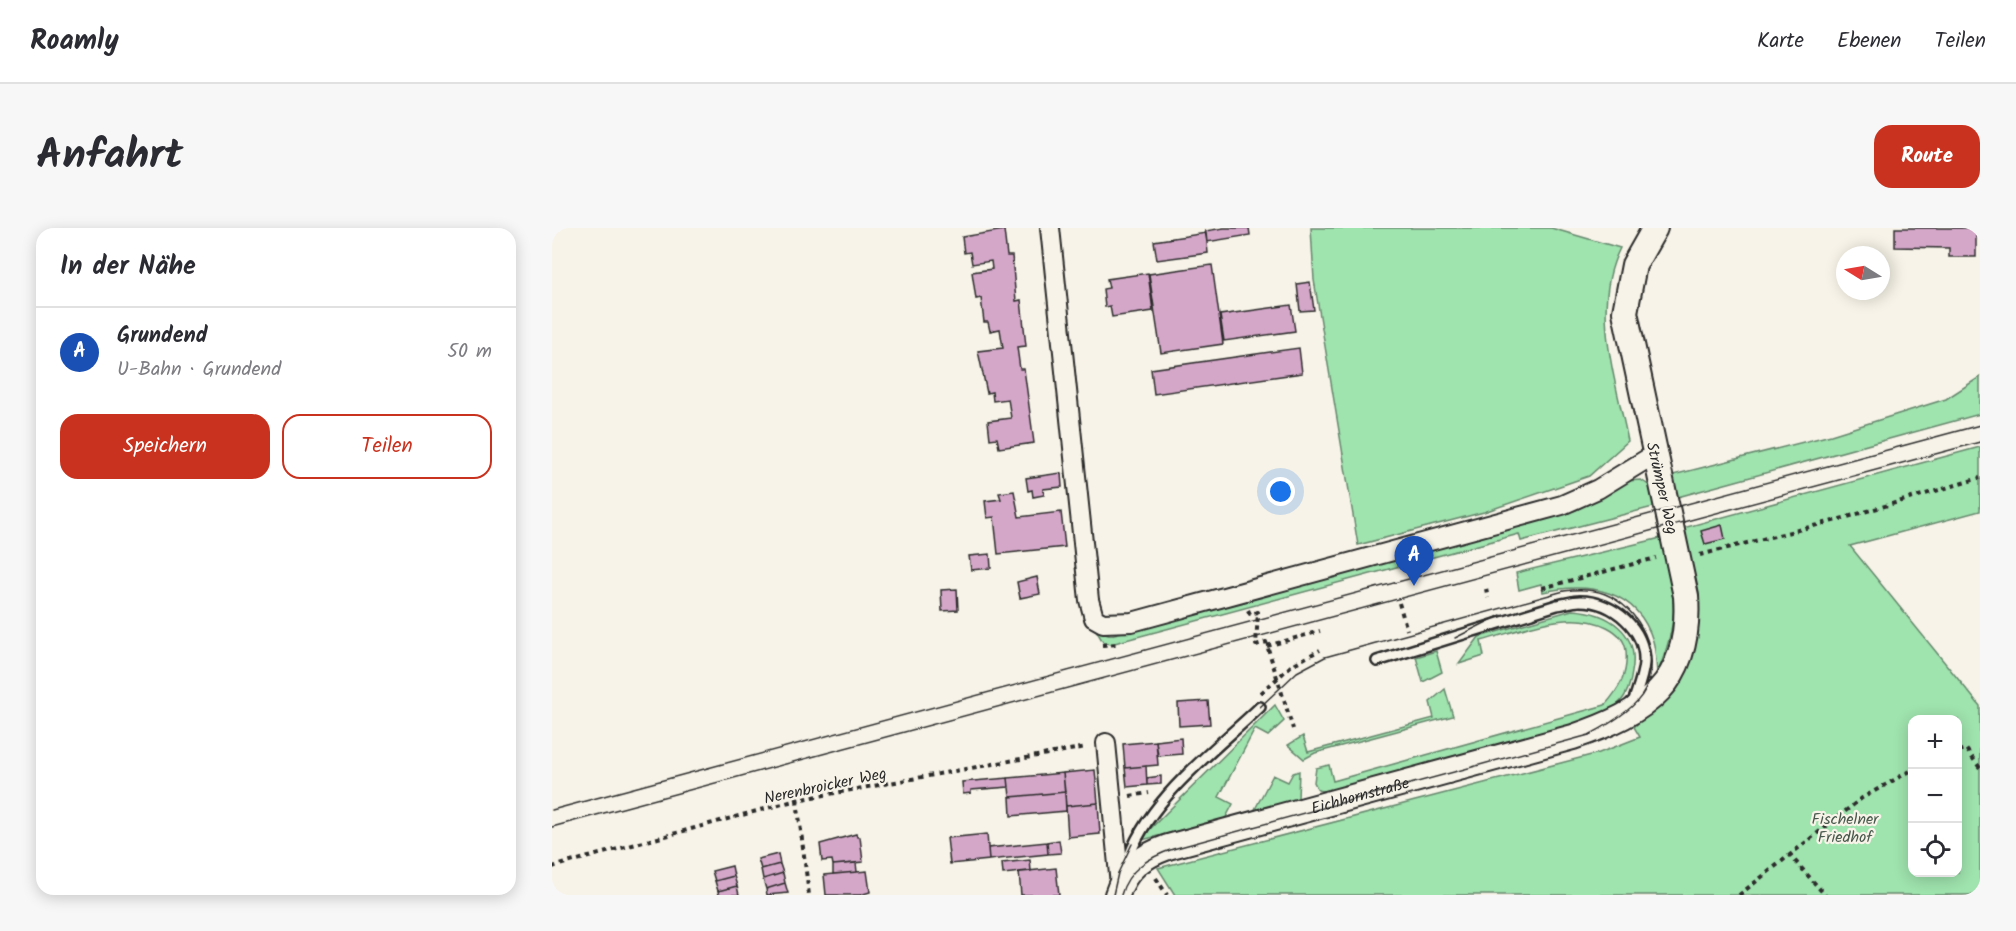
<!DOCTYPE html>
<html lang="de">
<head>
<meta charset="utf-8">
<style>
	body { margin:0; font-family:Kalam,sans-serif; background:#f7f7f7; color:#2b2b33 }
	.controls { position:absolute; right:18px; bottom:18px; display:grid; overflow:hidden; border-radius:12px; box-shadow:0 3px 15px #0003 }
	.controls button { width:54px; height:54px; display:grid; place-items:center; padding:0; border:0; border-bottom:2px solid #e1e1e2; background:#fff; color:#2b2b33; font:30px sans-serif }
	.compass { position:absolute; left:1284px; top:18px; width:54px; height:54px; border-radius:50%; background:#fff; box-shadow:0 3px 15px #0003; rotate:281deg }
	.you { position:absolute; left:729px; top:264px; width:21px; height:21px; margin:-15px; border:4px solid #fff; border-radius:50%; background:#1a73e8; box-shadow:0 0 0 9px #1a73e833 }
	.badge { display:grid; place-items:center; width:39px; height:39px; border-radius:50%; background:#c8321e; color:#fff; font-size:20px; font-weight:700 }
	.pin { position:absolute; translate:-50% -50px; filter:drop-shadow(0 2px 3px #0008) }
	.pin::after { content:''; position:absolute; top:32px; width:21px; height:18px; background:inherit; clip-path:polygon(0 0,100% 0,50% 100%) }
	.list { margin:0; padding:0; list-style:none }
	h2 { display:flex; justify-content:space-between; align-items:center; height:78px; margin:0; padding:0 24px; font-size:26px }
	h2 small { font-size:20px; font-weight:400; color:#7c7c81 }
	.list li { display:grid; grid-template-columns:39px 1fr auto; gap:18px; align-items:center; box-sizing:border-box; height:90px; padding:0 24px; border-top:2px solid #e1e1e2 }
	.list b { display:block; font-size:22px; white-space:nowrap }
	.list p { margin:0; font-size:20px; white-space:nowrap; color:#7c7c81 }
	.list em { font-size:20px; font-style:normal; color:#7c7c81 }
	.actions { display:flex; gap:12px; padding:18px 24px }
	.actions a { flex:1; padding:14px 0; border:2px solid #c8321e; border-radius:18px; text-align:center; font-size:21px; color:#c8321e }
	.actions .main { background:#c8321e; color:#fff }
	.icon { flex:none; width:33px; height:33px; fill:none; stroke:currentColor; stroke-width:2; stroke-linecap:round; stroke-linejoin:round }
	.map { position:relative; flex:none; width:1428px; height:667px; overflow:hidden; border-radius:18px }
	header { display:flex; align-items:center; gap:36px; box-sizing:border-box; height:84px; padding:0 30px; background:#fff; border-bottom:2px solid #e1e1e2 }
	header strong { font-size:28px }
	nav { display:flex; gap:33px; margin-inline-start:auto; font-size:21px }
	.intro { display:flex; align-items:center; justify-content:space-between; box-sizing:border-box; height:144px; padding:0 36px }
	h1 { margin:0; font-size:42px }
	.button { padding:15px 27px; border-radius:18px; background:#c8321e; color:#fff; font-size:21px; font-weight:700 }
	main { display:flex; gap:36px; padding:0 36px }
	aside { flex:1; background:#fff; border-radius:18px; box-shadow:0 3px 15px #0003 }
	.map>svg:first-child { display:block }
</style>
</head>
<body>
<header>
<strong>Roamly</strong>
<nav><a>Karte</a><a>Ebenen</a><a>Teilen</a></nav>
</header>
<div class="intro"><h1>Anfahrt</h1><a class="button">Route</a></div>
<main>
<aside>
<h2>In der Nähe<small></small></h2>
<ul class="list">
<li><span class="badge" style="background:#1a4fb4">A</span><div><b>Grundend</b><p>U-Bahn · Grundend</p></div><em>50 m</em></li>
</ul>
<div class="actions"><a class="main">Speichern</a><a>Teilen</a></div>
</aside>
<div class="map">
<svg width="1428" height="667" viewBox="0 0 1428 667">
	<rect width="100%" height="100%" fill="#f7f3e8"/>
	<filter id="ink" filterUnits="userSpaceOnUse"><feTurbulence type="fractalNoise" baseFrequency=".0167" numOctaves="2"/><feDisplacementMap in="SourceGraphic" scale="12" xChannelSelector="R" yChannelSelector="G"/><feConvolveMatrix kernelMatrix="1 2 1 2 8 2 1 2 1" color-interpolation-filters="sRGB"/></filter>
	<g filter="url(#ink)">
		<path fill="#9fe3ae" stroke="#65876c" stroke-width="1.5" fill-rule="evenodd" d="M759 0H999L1068 20C1038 79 1064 152 1076 213L1037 248 932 284 806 317 762 52Z
			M1428 149V186L1122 270 1117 248 1279 207 1394 171Z
			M1428 219V283L1298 318 1428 478V667H623L606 640 1047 525 1088 509 1082 499 1114 470 1129 447 1131 300ZM1360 491H1406V644H1360Z
			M1089 252 1101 260 1105 278 969 313 967 306 559 416 551 414 544 402 559 407 1024 282 1074 253Z
			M1109 310C1122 369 1130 387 1105 446 1104 435 1104 423 1101 413 1085 361 1037 354 991 364L989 356 967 362 964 345Z
			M1020 382C1056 384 1088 404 1080 444 1079 454 1075 467 1068 474 1056 486 1039 491 1023 497L776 564 766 562 762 554 764 540 777 537 781 553 1053 477C1068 460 1076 446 1074 423 1073 412 1065 404 1055 399 1016 380 968 403 929 413L932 428 907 436 927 409Z
			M884 423 890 444 871 454 864 429Z
			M893 461 901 488 763 525 752 531 736 517 751 508 756 524 882 490 878 474Z
			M723 477 732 493 716 508 703 501 667 569 681 576 673 591 590 612 591 608Z
			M747 543 746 571 702 583 721 547 736 554 741 545Z"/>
		<path fill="#d4a7c9" stroke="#2b2b2b" stroke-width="1.5" d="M672 0H697L698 7 655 14 653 3Z
			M1343 0H1424V29H1397V20L1343 19Z
			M452 2 455 28H460L464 73 469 72 474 118 465 119 468 141H472L482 215 447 220 445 210 438 211 436 193 459 190 456 171 441 173 440 164 435 165 426 123 451 120 448 101 438 103 436 94H432L429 70 424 71 420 44 440 41 439 33 420 36 418 24 412 25 410 9Z
			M654 5 656 25 605 32 602 13Z
			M660 37 671 116 609 125 597 46Z
			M596 45 601 83 560 89 558 78 553 79 551 61 557 60 555 51Z
			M758 54 762 82 748 83 745 56Z
			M739 77 743 103 672 113 668 87Z
			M747 120 750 145 602 166 599 141Z
			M509 245 510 259 491 261 492 267 481 269 480 262 476 263 474 250Z
			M462 263 467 289 509 284 513 319 446 326 442 289 435 290 433 273 449 271 447 265Z
			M1170 297 1173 311 1153 316 1149 303Z
			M438 326 439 340 419 342 417 328Z
			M485 349 488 366 468 370 465 354Z
			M405 361 406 382 390 383 389 362Z
			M656 473 658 496 627 498 626 475Z
			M629 510 630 526 606 528 604 513Z
			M604 513 606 537 573 540 571 516Z
			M594 538 595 557 575 559 573 540Z
			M543 542 546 575 514 578 511 545Z
			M511 545 513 564 458 569 456 550Z
			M609 548V556L595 557V550Z
			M456 550 457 559 419 562V565L411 566 410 554Z
			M513 564 514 583 459 588 458 569Z
			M546 575 548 606 516 609 514 578Z
			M304 606 305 609H308L311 634 281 637 280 632 270 633 268 616Z
			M435 606 437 632 398 636 395 610Z
			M507 612 509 625 496 626 495 614Z
			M495 614 496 626 437 632 436 620Z
			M226 626 228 636 209 641 206 631Z
			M478 632 479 643 451 646 450 635Z
			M304 635 305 644 281 646V637Z
			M228 636 231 645 211 651 209 641Z
			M180 638 182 648 163 653 160 643Z
			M504 640 507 667H469L467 644Z
			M315 643 318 664 308 667H274L272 647Z
			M231 645 233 655 214 661 211 651Z
			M182 648 185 658 166 663 163 653Z
			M233 655 236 665 215 667 214 661Z
			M185 658 187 667H167L166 663Z"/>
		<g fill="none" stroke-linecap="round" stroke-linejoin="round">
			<defs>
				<path id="lane" d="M825 433 1005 377C1012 376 1021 373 1028 373 1062 373 1094 402 1092 435 1091 448 1086 460 1082 472L1078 476
					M574 637C594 572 661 524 708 479"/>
				<path id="street" d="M498 0 537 372 542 390 551 395 580 394 1010 277 1046 261 1103 226
					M554 515 568 657"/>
				<g id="secondary">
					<path id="s1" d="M565 667C573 640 591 628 616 619L1021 509C1095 484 1140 455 1134 368L1073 84 1082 37 1103 0"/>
				</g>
			</defs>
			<use href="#lane" stroke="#2b2b2b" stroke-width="14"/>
			<use href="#street" stroke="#2b2b2b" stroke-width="22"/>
			<use href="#secondary" stroke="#2b2b2b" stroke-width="28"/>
			<path stroke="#2b2b2b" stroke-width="4" stroke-dasharray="4.5 4.5" stroke-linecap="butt" d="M1148 327 1285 292 1428 250
				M990 360 1104 330
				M934 361 936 370
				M847 375 855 402
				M696 382 698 386 706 384 704 417 714 414 741 501
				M550 417 567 416
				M715 418 768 403
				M709 465 740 437 768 422
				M1406 523 1414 521 1428 540
				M578 568 597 565
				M245 572 257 667
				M1237 626 1273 667
				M0 639 245 572 534 519
				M604 650 615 667
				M1187 667 1310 570 1360 542"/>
			<use href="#lane" stroke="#f7f3e8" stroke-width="9"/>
			<use href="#street" stroke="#f7f3e8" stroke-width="18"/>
			<use href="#secondary" stroke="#f7f3e8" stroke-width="24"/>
			<path stroke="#2b2b2b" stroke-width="1.5" d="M903 410 949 387
				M0 582 1428 197
				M0 599 1428 214
				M561 667 566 645 580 616
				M569 667C576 641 598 629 621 621L1037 507C1054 498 1084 480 1093 462 1111 427 1088 380 1053 366 1040 361 1026 361 1012 363L773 429 745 444 708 479"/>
		</g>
	</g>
	<g text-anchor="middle" stroke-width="4.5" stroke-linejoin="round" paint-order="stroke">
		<g font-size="16" fill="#2b2b2b" stroke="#f7f3e8">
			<text transform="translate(1111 260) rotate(77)" y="6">Strümper Weg</text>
			<text transform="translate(273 557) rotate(-12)" y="6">Nerenbroicker Weg</text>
			<text dy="6" stroke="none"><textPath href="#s1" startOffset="272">Eichhornstraße</textPath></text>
		</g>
		<g font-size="16" fill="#48594c" stroke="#f7f3e8">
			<text x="1293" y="596">Fischelner<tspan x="1293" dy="18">Friedhof</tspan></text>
		</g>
	</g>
</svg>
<div class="controls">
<button>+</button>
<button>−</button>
<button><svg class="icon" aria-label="locate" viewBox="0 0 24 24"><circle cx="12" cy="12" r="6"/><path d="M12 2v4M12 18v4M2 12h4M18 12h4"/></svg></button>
</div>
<svg class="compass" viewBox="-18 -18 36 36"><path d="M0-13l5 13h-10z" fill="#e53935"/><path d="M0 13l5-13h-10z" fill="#7c7c81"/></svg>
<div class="you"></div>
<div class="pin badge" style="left:862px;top:358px;background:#1a4fb4">A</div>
</div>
</main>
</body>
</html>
